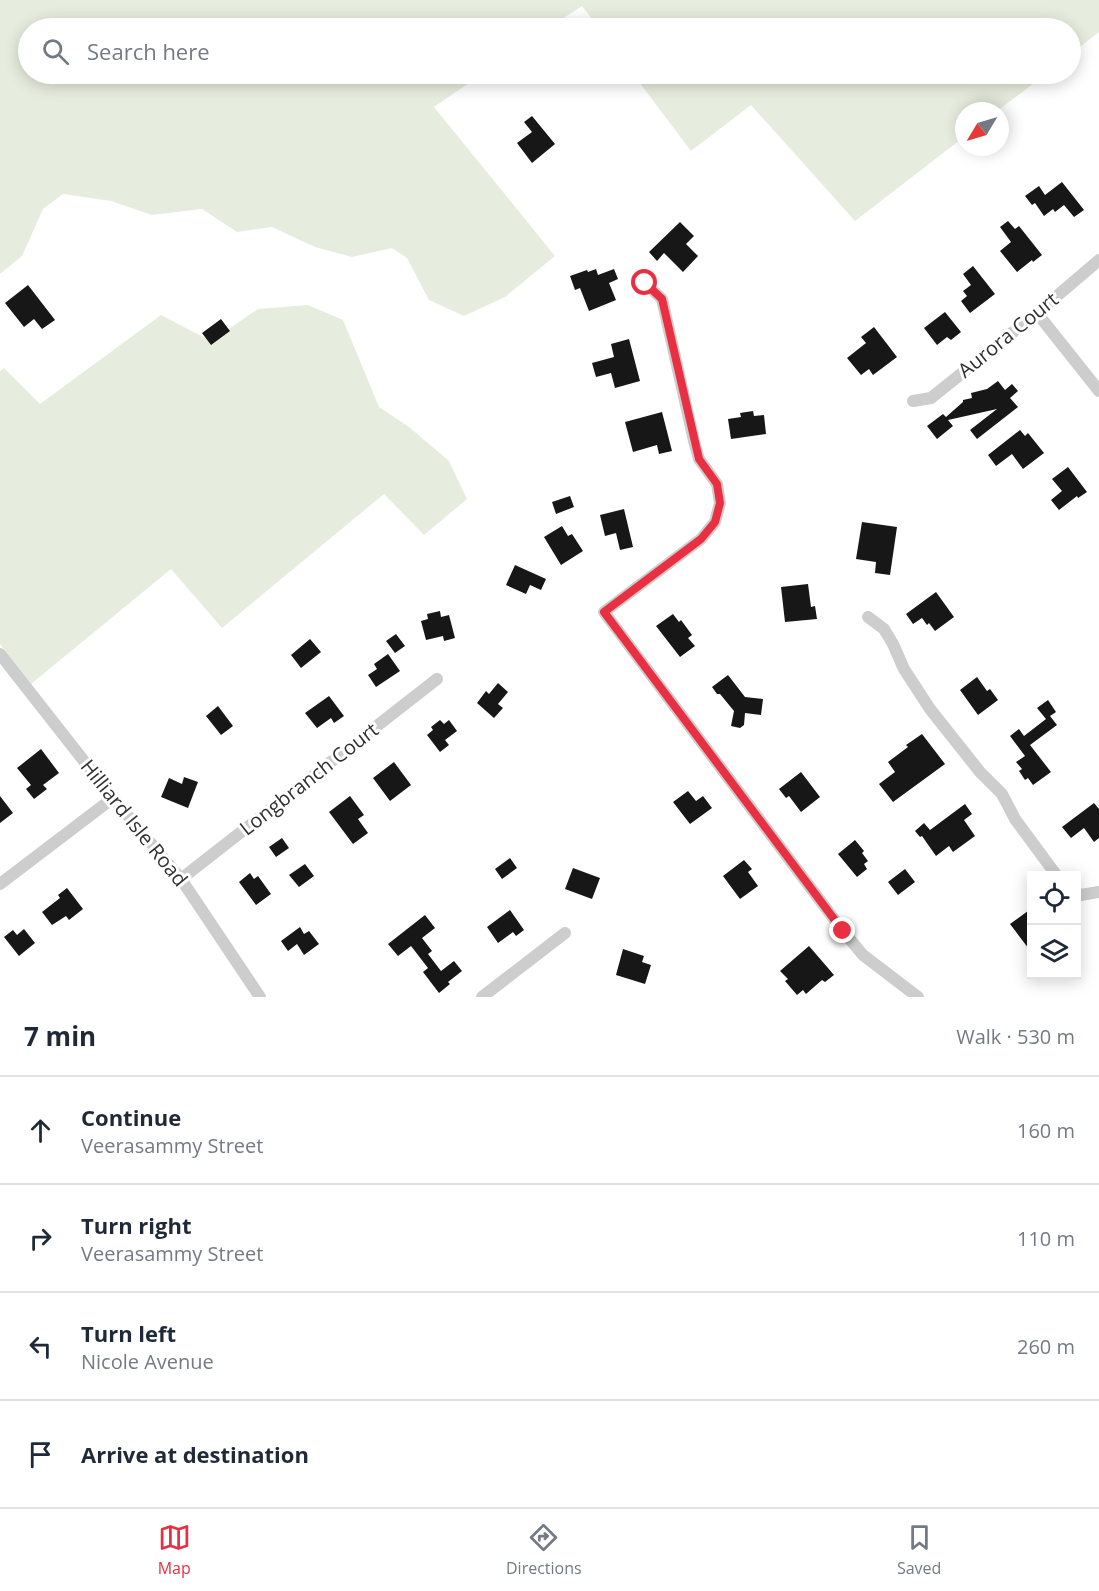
<!DOCTYPE html>
<html lang="en">
<head>
<meta charset="utf-8">
<style>
	body { margin:0; font-family:"Open Sans",sans-serif; background:#f2f2f3; color:#1f2937 }
	.controls { position:absolute; right:18px; bottom:18px; display:grid; overflow:hidden; border-radius:0px; box-shadow:0 3px 15px #0003 }
	.controls button { width:54px; height:54px; display:grid; place-items:center; padding:0; border:0; border-bottom:2px solid #e0e1e3; background:#fff; color:#1f2937; font:30px sans-serif }
	.compass { position:absolute; left:955px; top:102px; width:54px; height:54px; border-radius:50%; background:#fff; box-shadow:0 3px 15px #0003; rotate:232deg }
	.stop { position:absolute; width:18px; height:18px; margin:-14px; border:4px solid #e93043; border-radius:50%; background:#fff }
	.stop.end { background:#e93043; border-color:#fff; box-shadow:0 2px 6px #0008 }
	.list { margin:0; padding:0; list-style:none }
	h2 { display:flex; justify-content:space-between; align-items:center; height:78px; margin:0; padding:0 24px; font-size:26px }
	h2 small { font-size:20px; font-weight:400; color:#747a83 }
	.list li { display:grid; grid-template-columns:39px 1fr auto; gap:18px; align-items:center; box-sizing:border-box; height:108px; padding:0 24px; border-top:2px solid #e0e1e3 }
	.list b { display:block; font-size:22px; white-space:nowrap }
	.list p { margin:0; font-size:20px; white-space:nowrap; color:#747a83 }
	.list em { font-size:20px; font-style:normal; color:#747a83 }
	.icon { flex:none; width:33px; height:33px; fill:none; stroke:currentColor; stroke-width:2; stroke-linecap:round; stroke-linejoin:round }
	.map { position:relative; flex:none; width:1099px; height:997px; overflow:hidden }
	.search { position:absolute; background:#fff; box-shadow:0 3px 15px #0003; left:18px; right:18px; top:18px; height:66px; display:flex; align-items:center; gap:15px; box-sizing:border-box; padding:0 21px; border-radius:33px; color:#747a83; font-size:22px }
	.sheet { height:510px; background:#fff }
	nav { display:flex; justify-content:space-around; align-items:center; box-sizing:border-box; height:84px; border-top:2px solid #e0e1e3; background:#fff; font-size:16px; color:#747a83 }
	nav a { display:grid; justify-items:center; gap:3px }
	nav .on { color:#e93043 }
	.map>svg:first-child { display:block }
</style>
</head>
<body>
<div class="map">
<svg width="1099" height="997" viewBox="0 0 1099 997">
	<rect width="100%" height="100%" fill="#fff"/>
	<path fill="#e7edde" d="M0 0H1099V32L1071 54 1070 28H599L582 6 548 28H28V74H482L434 107 555 256 505 297 464 316 429 300 407 258 392 248 352 257 315 247 272 227 237 232 202 209 152 215 111 201 63 194 43 209 22 256 0 274Z
		M633 74H1046L997 111H964V137L855 221 751 105 691 151Z
		M308 305 343 320 379 407 409 427 449 461 467 499 424 535 384 494 222 628 171 569 31 684 0 644V371L4 368 40 404 161 315 211 341 258 309Z"/>
	<path fill="#171717" d="M532 116 555 144 532 163 517 143 532 132 524 122Z
		M1062 182 1084 210 1074 217 1064 205 1055 212 1053 209 1044 216 1035 203 1032 205 1025 196 1039 186 1045 195Z
		M1008 221 1015 229 1019 226 1042 255 1033 262 1032 260 1017 272 1000 251 1011 242 1000 227Z
		M680 222 694 236 686 244 698 256 683 272 664 253 657 261 649 252Z
		M973 266 995 294 970 313 961 301 967 296 963 291 971 285 963 274Z
		M596 269 598 275 614 269 618 279 609 283 616 300 589 311 580 288 575 290 570 276 587 270 588 272Z
		M28 285 55 320 42 329 34 319 24 327 5 303Z
		M945 312 961 332 951 340 947 337 937 345 924 328Z
		M221 319 230 331 211 345 202 333Z
		M874 327 897 357 873 375 869 369 861 375 847 358 866 343 861 337Z
		M629 339 640 381 615 388 611 373 596 377 592 363 614 357 611 344Z
		M998 381 1005 390 1012 384 1018 391 1010 398 1018 407 977 439 970 430 997 409 948 420 953 426 937 439 927 426 943 414 946 417 963 402V400L972 398 971 393 987 389Z
		M753 411 754 416 764 415 766 434 731 439 728 419 741 417 740 413Z
		M662 412 672 451 659 454 657 445 633 452 625 422Z
		M1020 430 1025 436 1028 433 1044 453 1023 469 1012 454 996 466 988 455Z
		M1068 467 1087 492 1078 498 1077 496 1059 510 1051 500 1062 491 1052 479Z
		M570 496 574 507 556 514 552 502Z
		M624 509 633 547 620 550 616 533 605 536 600 515Z
		M862 522 897 527 890 575 875 573 876 562 856 559Z
		M562 526 568 536 572 534 583 551 561 565 544 537Z
		M515 565 546 579 541 590 530 585 526 594 506 585Z
		M808 584 811 607 815 606 817 619 785 622 781 587Z
		M936 592 954 617 935 631 929 623 927 625 922 618 913 624 906 614Z
		M440 611 441 617 449 615 455 638 444 641 443 636 426 640 421 621 428 619 427 614Z
		M673 614 679 622 681 620 692 635 688 638 695 646 680 657 656 626Z
		M396 634 405 646 395 653 386 641Z
		M310 639 321 652 301 668 291 655Z
		M388 654 400 671 376 687 368 675 377 669 374 664Z
		M728 675 745 697 763 699 761 715 745 713 744 725 740 728 731 726 734 711 720 694H717L712 687Z
		M977 677 987 691 990 689 998 700 978 715 960 690Z
		M498 683 508 692 498 704 503 708 494 718 477 703 486 691 489 694Z
		M329 696 344 716 334 723 331 718 317 728 305 713Z
		M1048 700 1056 712 1050 716 1057 725 1030 745 1051 772 1033 785 1028 778 1025 780 1019 771 1022 769 1016 762 1025 756 1010 736 1019 729 1024 736 1046 719 1037 708Z
		M218 706 233 726 221 735 206 716Z
		M440 720 444 724 449 720 457 731 445 740 449 745 440 752 427 735 433 730 431 727Z
		M922 734 945 764 893 802 879 784 895 772 888 762 908 747 906 745Z
		M41 749 59 773 43 785 47 789 34 799 26 789 31 785 17 768Z
		M394 762 411 785 390 801 373 778Z
		M801 772 820 797 801 812 789 796 786 798 779 789Z
		M184 777 198 782 188 808 161 797 169 778 182 784Z
		M688 791 696 801 703 796 712 808 690 824 673 802Z
		M0 796 13 813 0 823Z
		M350 796 364 815 358 819 368 833 353 844 329 812Z
		M1094 803 1099 809V838L1094 842 1084 828 1071 838 1062 827Z
		M965 804 972 814 964 820 975 836 953 852 949 846 936 856 922 836 920 837 915 831 924 823 930 830Z
		M282 838 289 848 276 857 269 847Z
		M855 840 864 851 862 853 868 861 864 864 867 869 857 877 838 854Z
		M510 858 517 868 502 879 495 869Z
		M744 860 752 869 748 872 758 886 740 899 723 876Z
		M305 864 314 876 299 887 289 875Z
		M573 868 600 878 592 899 565 889Z
		M905 869 915 882 898 895 888 882Z
		M250 873 254 879 258 876 271 894 256 905 239 882Z
		M67 888 83 909 69 920 66 916 52 925 42 912 60 898 58 895Z
		M1032 908V953L1010 924Z
		M510 910 524 930 516 936 513 932 498 943 487 927Z
		M425 915 435 928 422 938 432 951 428 954 441 971 454 961 462 971 448 982 450 984 439 993 423 972 428 968 411 946 398 956 388 944Z
		M300 927 304 934 309 931 319 944 304 955 297 944 288 951 281 941Z
		M24 929 35 943 19 956 4 937 13 930 17 935Z
		M809 946 834 975 825 982 822 980 806 994 803 990 797 995 785 981 788 979 780 971Z
		M623 949 644 956 642 962 651 965 645 984 616 975Z"/>
	<g fill="none" stroke-linecap="round" stroke-linejoin="round">
		<path stroke="#cdcdcd" stroke-width="12" d="M645 283 662 299 694 441 699 459 717 484 720 503 715 522 701 539 604 612 843 931 863 955 918 997
			M1037 313 1099 391
			M913 401 931 398 1037 313 1099 260
			M868 617 884 629 893 644 904 669 930 709 980 772 1002 794 1015 819 1057 876
			M0 654 113 798 181 879 260 997
			M181 879 437 679
			M0 884 113 798
			M1076 893 1081 895 1099 892
			M482 997 565 933"/>
	</g>
	<g fill="none" stroke-linecap="round" stroke-linejoin="round">
		<path stroke="#e93043" stroke-width="8" d="M645 283 662 299 699 459 717 484 720 503 715 522 701 539 604 612 843 931"/>
	</g>
	<g text-anchor="middle" stroke-width="6" stroke-linejoin="round" paint-order="stroke">
		<g font-size="20" fill="#303030" stroke="#fff">
			<text transform="translate(1008 335) rotate(-39)" y="7">Aurora Court</text>
			<text transform="translate(309 779) rotate(-38)" y="7">Longbranch Court</text>
			<text transform="translate(134 823) rotate(51)" y="7">Hilliard Isle Road</text>
		</g>
	</g>
</svg>
<div class="controls">
<button><svg class="icon" aria-label="locate" viewBox="0 0 24 24"><circle cx="12" cy="12" r="6"/><path d="M12 2v4M12 18v4M2 12h4M18 12h4"/></svg></button>
<button><svg class="icon" aria-label="layers" viewBox="0 0 24 24"><path d="M12 4l9 5-9 5-9-5zM3 14l9 5 9-5"/></svg></button>
</div>
<svg class="compass" viewBox="-18 -18 36 36"><path d="M0-13l5 13h-10z" fill="#e53935"/><path d="M0 13l5-13h-10z" fill="#747a83"/></svg>
<div class="stop" style="left:645px;top:283px"></div>
<div class="stop end" style="left:843px;top:931px"></div>
<div class="search"><svg class="icon" aria-label="search" viewBox="0 0 24 24"><circle cx="10" cy="10" r="6"/><path d="M15 15l6 6"/></svg>Search here</div>
</div>
<section class="sheet">
<h2>7 min<small>Walk · 530 m</small></h2>
<ul class="list">
<li><svg class="icon" aria-label="ahead" viewBox="0 0 24 24"><path d="M12 20V5M6 11l6-6 6 6"/></svg><div><b>Continue</b><p>Veerasammy Street</p></div><em>160 m</em></li>
<li><svg class="icon" aria-label="right" viewBox="0 0 24 24"><path d="M7 20v-9h11M14 6l5 5-5 5"/></svg><div><b>Turn right</b><p>Veerasammy Street</p></div><em>110 m</em></li>
<li><svg class="icon" aria-label="left" viewBox="0 0 24 24"><path d="M17 20v-9H6M10 6l-5 5 5 5"/></svg><div><b>Turn left</b><p>Nicole Avenue</p></div><em>260 m</em></li>
<li><svg class="icon" aria-label="arrive" viewBox="0 0 24 24"><path d="M6 21V4h12l-3 4 3 4H6"/></svg><div><b>Arrive at destination</b></div></li>
</ul>
</section>
<nav>
<a class="on"><svg class="icon" aria-label="map" viewBox="0 0 24 24"><path d="M3 6l6-2 6 2 6-2v14l-6 2-6-2-6 2zM9 4v14M15 6v14"/></svg>Map</a>
<a><svg class="icon" aria-label="directions" viewBox="0 0 24 24"><path d="M12 3l9 9-9 9-9-9zM9 14v-3h6M13 9l2 2-2 2"/></svg>Directions</a>
<a><svg class="icon" aria-label="saved" viewBox="0 0 24 24"><path d="M7 4h10v16l-5-4-5 4z"/></svg>Saved</a>
</nav>
</body>
</html>
